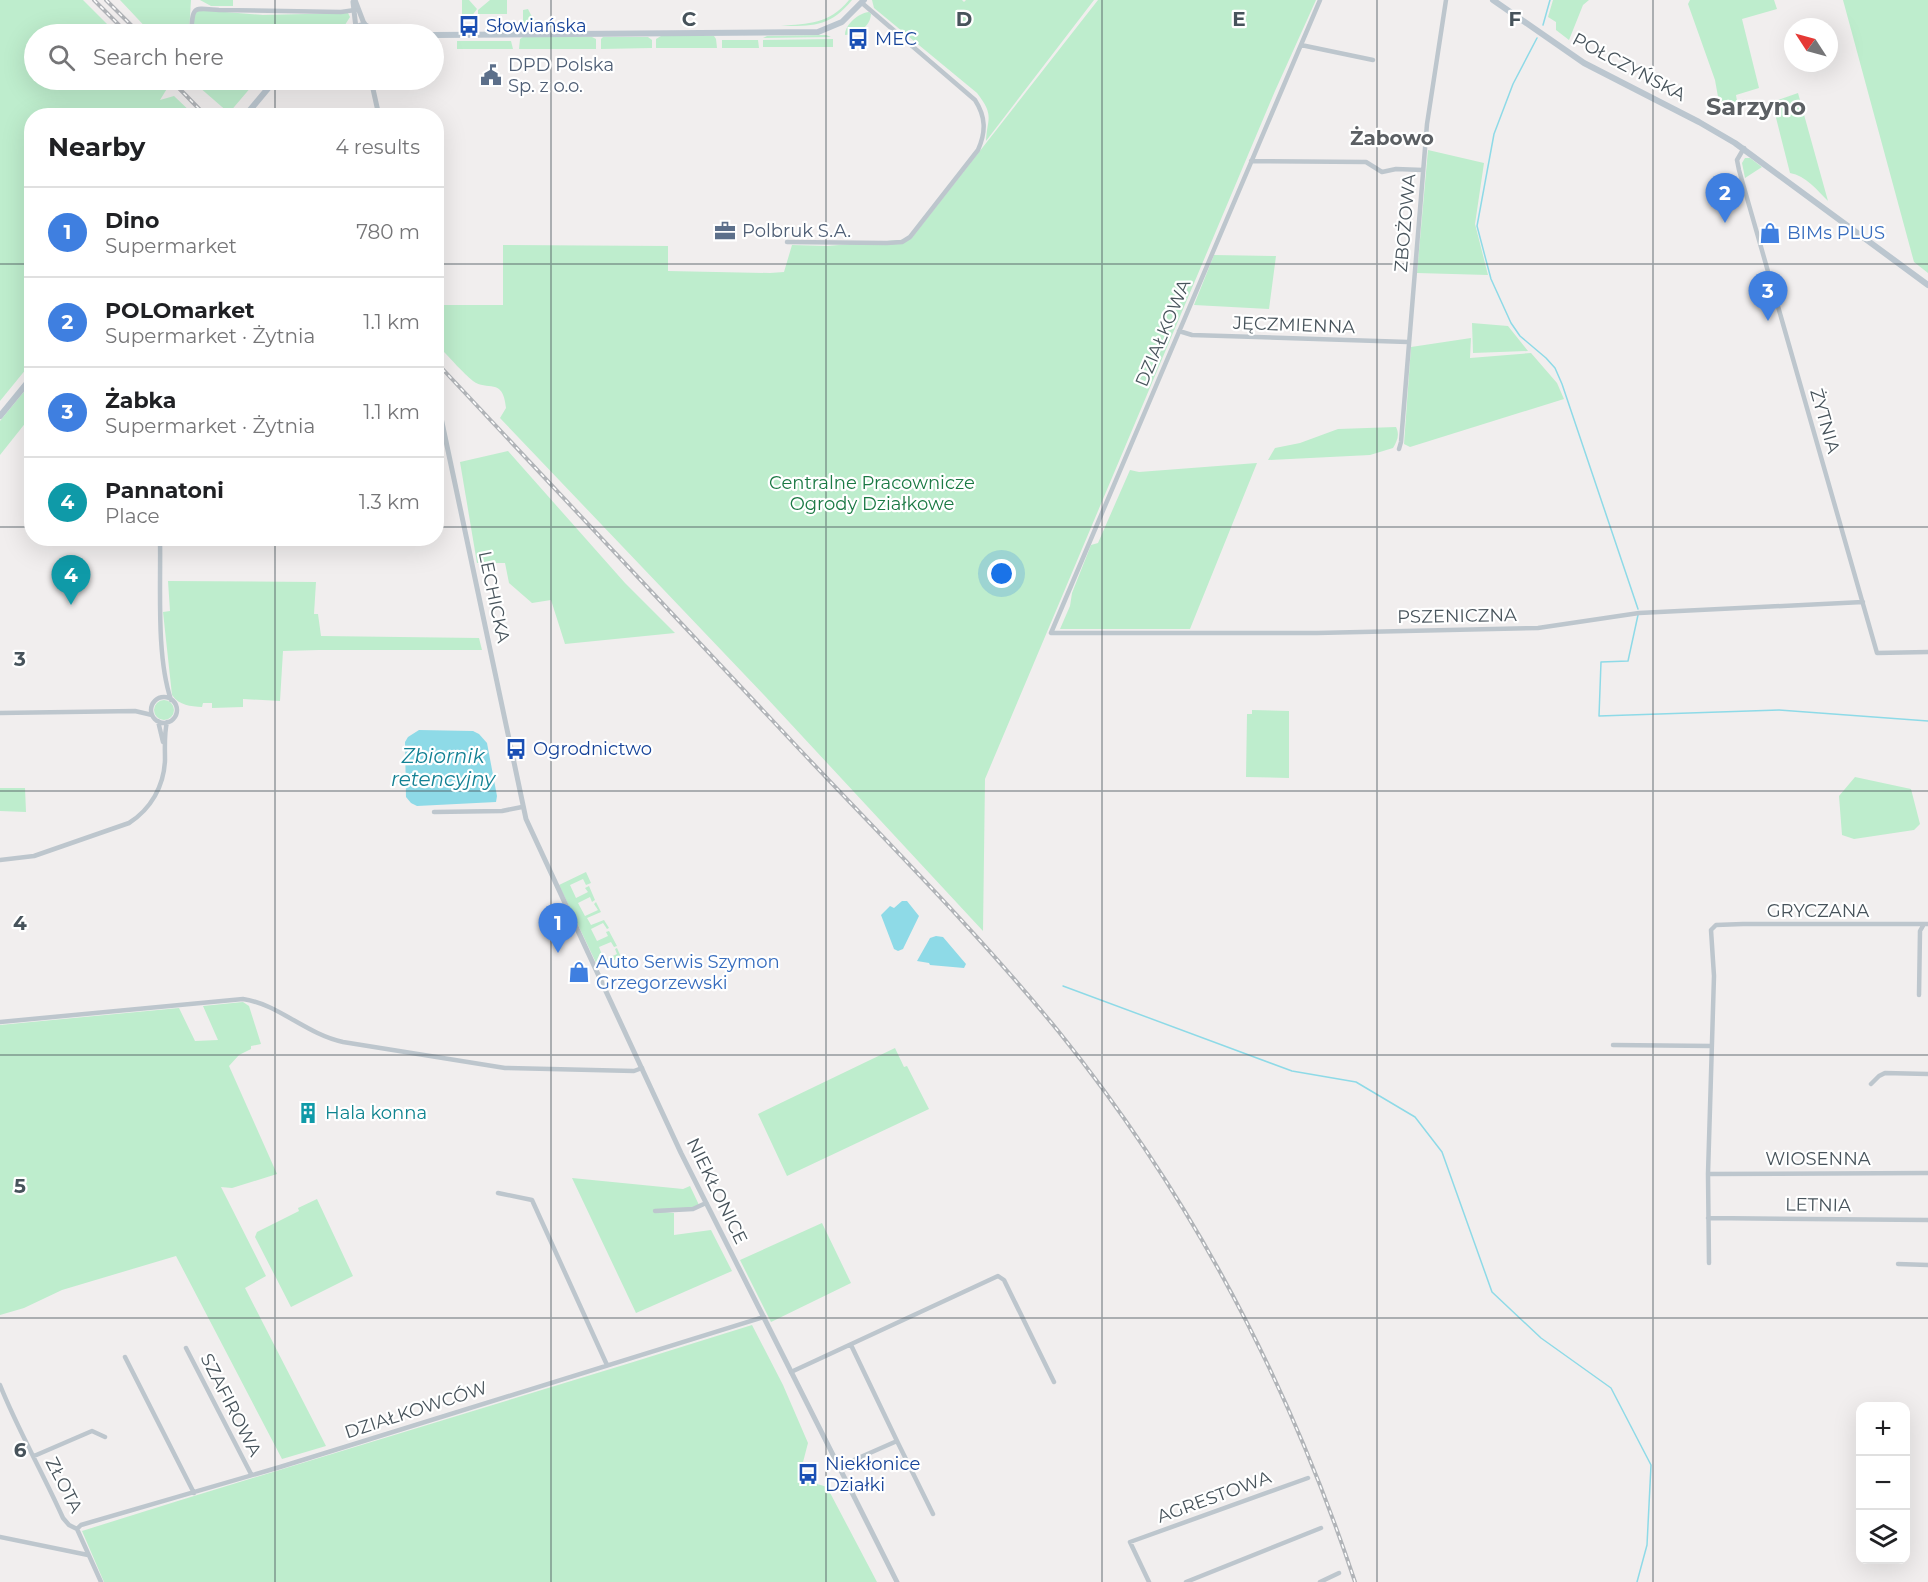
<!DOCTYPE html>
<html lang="en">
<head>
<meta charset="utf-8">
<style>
	body { margin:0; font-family:Montserrat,sans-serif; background:#f6f6f6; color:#202124 }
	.controls { position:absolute; right:18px; bottom:18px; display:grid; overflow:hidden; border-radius:12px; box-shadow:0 6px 24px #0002 }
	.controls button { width:54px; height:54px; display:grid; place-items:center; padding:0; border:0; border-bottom:2px solid #e0e0e0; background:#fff; color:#202124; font:30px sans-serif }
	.compass { position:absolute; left:1784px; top:18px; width:54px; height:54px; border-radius:50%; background:#fff; box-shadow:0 6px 24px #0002; rotate:306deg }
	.you { position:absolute; left:1002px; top:574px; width:21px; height:21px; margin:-15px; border:4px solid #fff; border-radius:50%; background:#1a73e8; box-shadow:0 0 0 9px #1a73e833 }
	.badge { display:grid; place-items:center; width:39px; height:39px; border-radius:50%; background:#227cd7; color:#fff; font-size:20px; font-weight:700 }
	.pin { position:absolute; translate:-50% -50px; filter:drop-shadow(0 2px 3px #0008) }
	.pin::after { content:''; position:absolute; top:32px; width:21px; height:18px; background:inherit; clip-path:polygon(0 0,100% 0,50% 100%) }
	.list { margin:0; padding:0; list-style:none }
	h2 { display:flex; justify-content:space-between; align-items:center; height:78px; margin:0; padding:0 24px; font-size:26px }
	h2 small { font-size:20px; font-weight:400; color:#757577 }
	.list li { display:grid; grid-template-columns:39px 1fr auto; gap:18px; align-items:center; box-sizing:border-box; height:90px; padding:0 24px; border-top:2px solid #e0e0e0 }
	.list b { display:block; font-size:22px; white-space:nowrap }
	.list p { margin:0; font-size:20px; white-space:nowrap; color:#757577 }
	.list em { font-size:20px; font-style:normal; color:#757577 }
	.icon { flex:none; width:33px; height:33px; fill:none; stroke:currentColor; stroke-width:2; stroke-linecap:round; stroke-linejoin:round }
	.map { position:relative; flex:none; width:1928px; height:1582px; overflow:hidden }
	.search { position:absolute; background:#fff; box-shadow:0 6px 24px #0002; left:24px; top:24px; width:420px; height:66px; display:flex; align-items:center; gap:15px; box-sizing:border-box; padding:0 21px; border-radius:33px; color:#757577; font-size:22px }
	.panel { position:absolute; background:#fff; box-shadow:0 6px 24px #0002; left:24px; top:108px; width:420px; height:438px; border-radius:24px }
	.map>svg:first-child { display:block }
</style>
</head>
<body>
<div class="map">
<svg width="1928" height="1582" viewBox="0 0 1928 1582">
	<rect width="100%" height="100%" fill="#f1eeee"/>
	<path fill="#beedcd" d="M0 0H83L117 34H34V80H161L168 87 160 100 174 96 194 115 32 116 31 363 0 401Z
		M120 0H191L189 34H152Z
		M200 0H233V6H211Z
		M462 0H469L477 9 468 21 462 20Z
		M490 0H507V14H478V10Z
		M849 0H852C830 27 813 26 781 26 809 23 828 25 849 0Z
		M872 0H962L964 2 966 0H1094L986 141C987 118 995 116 977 93L874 8Z
		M1098 0H1316L1275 91 985 779 983 931 764 695 500 418 506 408C503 376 487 392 473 381 462 372 452 360 442 350V342L439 341 437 335V305H503V245L668 246V271L770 273 784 272 792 245 827 246 911 239Z
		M1553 0H1589L1583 5 1569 40 1556 30V22L1548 17Z
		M1690 0H1774L1777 9 1742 19 1759 88 1736 95 1737 101 1720 108 1715 80 1688 4Z
		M1843 0H1928V273L1914 262Z
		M528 9 531 15 534 18 535 22H568L575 20 581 25 526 28 523 25V10Z
		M201 10 263 15 348 13 350 17 343 28 320 34H193V18L197 11Z
		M869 12 871 14C870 28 857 34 845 35 845 24 859 13 869 12Z
		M826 35 831 37 763 38 767 36Z
		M661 36H714L716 39 717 48H656V39Z
		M523 37H592L596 39V49H519L520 39Z
		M603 37H648L652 40V48L601 49V39Z
		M833 39V47H763V40Z
		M722 40H758L759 48H722Z
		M457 41H511L513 49H457Z
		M191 80H257L229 113Z
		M278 80H364L365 87 280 88 273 86Z
		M1798 93 1828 201C1817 190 1806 176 1790 173L1772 102Z
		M1428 150 1484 163 1475 224 1488 275 1417 273Z
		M1745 158H1750L1762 167 1745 178 1742 163Z
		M1214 255 1276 256 1269 309 1194 305Z
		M1472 323 1508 326 1528 351 1473 353Z
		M1471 338 1470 358 1531 353 1557 383 1564 399 1410 447 1404 444 1411 347Z
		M31 383V416L0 455V421Z
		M1396 427C1400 435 1397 441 1393 448L1370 455 1268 460 1275 448 1300 443 1338 429Z
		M508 451 625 583 675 633 565 644 551 600 532 603 509 583 505 563H477L460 462Z
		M1257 463 1190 629H1060L1070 606 1072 593 1091 545 1098 543 1130 470 1139 472Z
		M168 581 316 582 314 614H318L321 636 479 638 482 650H319L283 651 280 701 243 699V707L212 708V703H203L202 707C190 706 180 706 172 695L163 612 170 611Z
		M154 710a10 10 0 1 1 20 0a10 10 0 1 1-20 0Z
		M1252 710 1289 711V778L1246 777 1247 714H1252Z
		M1855 777 1911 789 1920 824 1914 830 1854 839 1842 835 1839 796Z
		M0 788H25L26 812 0 811Z
		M586 872 591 883 586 885 583 879 570 885 576 898 588 892 585 888 589 886 595 900 592 902 590 897 578 903 585 916 598 910 594 904 596 902 601 912 587 918 591 925 604 920 609 928 607 929 603 923 591 929 597 941 608 936 606 932 609 931 617 946 614 947 611 942 599 947 604 960 617 954 615 949 617 948 621 957 598 967 559 885Z
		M243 1002 249 1006 261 1044 251 1046V1049L239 1055 229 1066 277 1174 232 1188 221 1187 266 1276 245 1288 326 1446 282 1459 176 1256 62 1290 24 1308 0 1315V1025L179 1008 195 1041 218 1040 203 1006Z
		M895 1048 904 1067 907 1066 929 1109 787 1176 758 1114Z
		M572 1178 683 1189 690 1186 699 1205 693 1208 664 1212 674 1213V1235L711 1230 732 1271 636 1313Z
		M317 1199 353 1276 291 1307 255 1237 257 1232 299 1211 298 1208Z
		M822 1223 851 1283 771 1322 740 1260Z
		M752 1325 783 1385 808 1443 802 1466 805 1474 814 1483 827 1487 877 1582H104L82 1531C305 1461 529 1395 752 1325Z"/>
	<path fill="#8edae7" d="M419 730 473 731 479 734 487 743 497 796 496 802 417 806 411 803 406 797 405 742 408 737Z
		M902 901H907L919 916 903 949 898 951 894 949 881 915 890 906 894 908Z
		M936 936 943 937 966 964 964 968 930 965 929 963 917 961 930 938Z"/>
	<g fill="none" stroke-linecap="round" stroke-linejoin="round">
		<path stroke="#8edae7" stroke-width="1.5" d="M1543 25 1550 0
			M1537 38 1513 84 1494 134 1477 226 1491 279 1511 323 1520 336 1546 358 1555 368 1562 384 1638 609
			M1638 615 1628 661 1601 662 1599 716 1779 710 1928 721
			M1063 986 1292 1071 1356 1082 1415 1117 1442 1152 1492 1292 1541 1338 1611 1388 1651 1465 1647 1545 1637 1582"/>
		<path stroke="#bdc6cd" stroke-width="4.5" d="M1320 0 1051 633H1317L1538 628 1639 613 1863 602
			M191 34C193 5 192 8 219 10L341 12 355 10
			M1301 45 1373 60
			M1744 148 1737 160 1739 170 1877 653 1928 652
			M1251 161 1366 162 1382 172 1396 169 1423 170
			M787 242 887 243 902 242 910 237 978 150C986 132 986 117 975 100L862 3
			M1179 331 1192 335 1408 342
			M1399 449 1401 442 1427 124 1446 0
			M160 538C161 586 156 656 171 700
			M151 710a13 13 0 1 1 26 0a13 13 0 1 1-26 0Z
			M0 713 135 711 152 715
			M158 721 163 742
			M434 812 502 811 522 807
			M0 860 34 856 129 823C151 809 164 786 165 760 165 748 164 734 167 722
			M1919 995 1920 931 1924 924
			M0 1022 243 999C278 1004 306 1034 343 1042L505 1068 634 1071 642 1068
			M1613 1045 1712 1046
			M1871 1084 1879 1076 1885 1073 1928 1074
			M1708 1174 1928 1173
			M498 1193 532 1200 607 1365
			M655 1211 693 1209 706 1203
			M1708 1218 1928 1220
			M1709 1263 1708 1174 1714 976 1711 930 1716 925 1743 924H1928
			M1898 1264 1928 1265
			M851 1345 897 1441
			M186 1348 251 1474
			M125 1357 194 1493
			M791 1372 998 1276 1004 1280 1054 1382
			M0 1385C18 1430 43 1473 63 1518L69 1525 77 1529
			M34 1456 92 1431 105 1437
			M838 1467 897 1441 933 1514
			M77 1529 81 1525 280 1467 764 1317
			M77 1529 101 1582
			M0 1537 88 1555
			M1149 1582 1130 1542 1308 1478
			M1186 1582 1321 1528
			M1320 1582 1339 1573"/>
		<path stroke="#bdc6cd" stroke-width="5" d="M355 0 363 21 366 26
			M353 2 356 28
			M371 80 379 116
			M436 394 526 819 681 1153 897 1582"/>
		<path stroke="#bbc6cf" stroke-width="6" d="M1493 0 1584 63 1699 122 1735 143 1928 285
			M371 30 411 34
			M341 34 354 31
			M353 34C355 24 366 22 372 31
			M434 35 818 32 842 22 864 0
			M245 116 275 80
			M0 416 32 377"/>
		<defs>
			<path id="rail" d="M94 0 128 34
				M106 0 140 34
				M171 80 206 116
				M436 362C558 492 680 622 802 752 889 844 979 934 1059 1032 1191 1196 1289 1383 1355 1582"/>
		</defs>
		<use href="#rail" stroke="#b1b4b8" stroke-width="4"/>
		<use href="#rail" stroke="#fff" stroke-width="1.5" stroke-dasharray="4.5" stroke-linecap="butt"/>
	</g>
	<path fill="none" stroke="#47535b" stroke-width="1.5" stroke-opacity="0.55" d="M275 0V34M551 0V1582M826 0V1582M1102 0V1582M1377 0V1582M1653 0V1582M275 80V116M0 264H32M436 264H1928M0 527H32M436 527H1928M275 538V1582M0 791H1928M0 1055H1928M0 1318H1928"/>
	<defs>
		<symbol id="bus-bare" viewBox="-9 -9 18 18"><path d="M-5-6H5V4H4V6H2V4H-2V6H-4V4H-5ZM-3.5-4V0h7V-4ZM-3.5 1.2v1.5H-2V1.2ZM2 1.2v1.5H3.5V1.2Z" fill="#1a4fb4" stroke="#fff" stroke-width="2.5" paint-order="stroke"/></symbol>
		<symbol id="civic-bare" viewBox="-9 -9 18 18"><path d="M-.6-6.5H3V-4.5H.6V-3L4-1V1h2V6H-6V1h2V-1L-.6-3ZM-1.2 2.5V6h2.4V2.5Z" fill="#5c6f8a" stroke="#fff" stroke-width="2.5" paint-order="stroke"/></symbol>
		<symbol id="office-bare" viewBox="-9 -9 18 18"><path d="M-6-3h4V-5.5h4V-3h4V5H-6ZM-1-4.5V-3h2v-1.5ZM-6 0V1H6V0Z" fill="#5c6f8a" stroke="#fff" stroke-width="2.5" paint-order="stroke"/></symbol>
		<symbol id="shop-bare" viewBox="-9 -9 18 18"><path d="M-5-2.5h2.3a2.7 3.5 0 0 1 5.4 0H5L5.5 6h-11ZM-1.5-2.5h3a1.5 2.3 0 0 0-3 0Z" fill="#3f7fe0" stroke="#fff" stroke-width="2.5" paint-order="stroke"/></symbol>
		<symbol id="building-bare" viewBox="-9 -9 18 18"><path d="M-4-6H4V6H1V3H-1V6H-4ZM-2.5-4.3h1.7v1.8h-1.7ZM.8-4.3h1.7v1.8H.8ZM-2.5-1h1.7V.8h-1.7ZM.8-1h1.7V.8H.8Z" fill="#0f9aa8" stroke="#fff" stroke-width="2.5" paint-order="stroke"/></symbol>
	</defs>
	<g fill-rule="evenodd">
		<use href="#bus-bare" x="454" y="11" width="30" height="30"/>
		<use href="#bus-bare" x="843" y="24" width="30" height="30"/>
		<use href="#civic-bare" x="476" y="60" width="30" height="30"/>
		<use href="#office-bare" x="710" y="216" width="30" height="30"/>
		<use href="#shop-bare" x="1755" y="218" width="30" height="30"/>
		<use href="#bus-bare" x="501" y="734" width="30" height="30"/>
		<use href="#shop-bare" x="564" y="957" width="30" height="30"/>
		<use href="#building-bare" x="293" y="1098" width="30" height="30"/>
		<use href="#bus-bare" x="793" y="1459" width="30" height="30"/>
	</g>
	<g text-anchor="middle" stroke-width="4.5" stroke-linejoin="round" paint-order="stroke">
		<g font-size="18" fill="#164399" stroke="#fff" text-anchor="start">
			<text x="486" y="32">Słowiańska</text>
			<text x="875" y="45">MEC</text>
			<text x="533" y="755">Ogrodnictwo</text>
			<text x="825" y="1470">Niekłonice<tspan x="825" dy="21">Działki</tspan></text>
		</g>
		<g font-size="18" fill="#4e5e75" stroke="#fff" text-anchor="start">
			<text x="508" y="71">DPD Polska<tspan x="508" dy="21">Sp. z o.o.</tspan></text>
			<text x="742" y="237">Polbruk S.A.</text>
		</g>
		<g font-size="18" fill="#47535b" stroke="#fff">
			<text transform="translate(1629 67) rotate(28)" y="6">POŁCZYŃSKA</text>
			<text transform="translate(1405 223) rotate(-85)" y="6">ZBOŻOWA</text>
			<text transform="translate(1294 325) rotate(2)" y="6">JĘCZMIENNA</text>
			<text transform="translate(1163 333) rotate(-67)" y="6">DZIAŁKOWA</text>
			<text transform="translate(1825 421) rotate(74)" y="6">ŻYTNIA</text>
			<text transform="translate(494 597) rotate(78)" y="6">LECHICKA</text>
			<text transform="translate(1457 616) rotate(-1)" y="6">PSZENICZNA</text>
			<text x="1818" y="917">GRYCZANA</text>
			<text x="1818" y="1165">WIOSENNA</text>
			<text transform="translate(717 1191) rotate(64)" y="6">NIEKŁONICE</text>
			<text transform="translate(1818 1205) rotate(1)" y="6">LETNIA</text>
			<text transform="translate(231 1405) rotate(63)" y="6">SZAFIROWA</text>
			<text transform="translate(416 1410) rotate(-18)" y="6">DZIAŁKOWCÓW</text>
			<text transform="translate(64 1485) rotate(63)" y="6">ZŁOTA</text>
			<text transform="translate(1214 1497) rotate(-20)" y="6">AGRESTOWA</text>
		</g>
		<g font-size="18" fill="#366cbe" stroke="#fff" text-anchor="start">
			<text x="1787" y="239">BIMs PLUS</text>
			<text x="596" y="968">Auto Serwis Szymon<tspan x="596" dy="21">Grzegorzewski</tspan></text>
		</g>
		<g font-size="18" fill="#1b7944" stroke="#fff">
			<text x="872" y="489">Centralne Pracownicze<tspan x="872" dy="21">Ogrody Działkowe</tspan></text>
		</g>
		<g font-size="18" fill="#0d838f" stroke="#fff" text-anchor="start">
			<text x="325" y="1119">Hala konna</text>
		</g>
		<g font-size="20" font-weight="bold" fill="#5b5f63" stroke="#fff">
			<text x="1392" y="145">Żabowo</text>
		</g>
		<g font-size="20" font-style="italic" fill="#138194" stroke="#fff">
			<text x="443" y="763">Zbiornik<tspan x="443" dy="23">retencyjny</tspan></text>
		</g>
		<g font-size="24" font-weight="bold" fill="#5b5f63" stroke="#fff">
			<text x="1756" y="115">Sarzyno</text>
		</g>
	</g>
	<g font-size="20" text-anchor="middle" font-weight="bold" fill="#47535b" stroke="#fff" stroke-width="4.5" stroke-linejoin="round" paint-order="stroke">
		<text x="689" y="26">C</text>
		<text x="964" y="26">D</text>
		<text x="1239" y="26">E</text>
		<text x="1515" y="26">F</text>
		<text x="20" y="666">3</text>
		<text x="20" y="930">4</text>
		<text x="20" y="1193">5</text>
		<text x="20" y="1457">6</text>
	</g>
</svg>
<div class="controls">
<button>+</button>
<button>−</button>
<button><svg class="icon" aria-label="layers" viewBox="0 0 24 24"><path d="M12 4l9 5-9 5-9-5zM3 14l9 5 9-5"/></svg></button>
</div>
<svg class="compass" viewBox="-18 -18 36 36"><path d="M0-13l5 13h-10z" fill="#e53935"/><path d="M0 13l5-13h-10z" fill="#757577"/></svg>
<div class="you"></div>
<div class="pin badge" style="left:558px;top:953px;background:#3f7fe0">1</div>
<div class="pin badge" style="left:1725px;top:223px;background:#3f7fe0">2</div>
<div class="pin badge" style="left:1768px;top:321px;background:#3f7fe0">3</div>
<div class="pin badge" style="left:71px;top:605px;background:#0f9aa8">4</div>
<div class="search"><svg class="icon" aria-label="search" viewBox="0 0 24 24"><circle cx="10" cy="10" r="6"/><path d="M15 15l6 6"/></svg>Search here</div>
<section class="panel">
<h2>Nearby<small>4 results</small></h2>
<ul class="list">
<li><span class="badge" style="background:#3f7fe0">1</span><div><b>Dino</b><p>Supermarket</p></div><em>780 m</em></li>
<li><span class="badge" style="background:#3f7fe0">2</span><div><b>POLOmarket</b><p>Supermarket · Żytnia</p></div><em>1.1 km</em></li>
<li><span class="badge" style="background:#3f7fe0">3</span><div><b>Żabka</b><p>Supermarket · Żytnia</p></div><em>1.1 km</em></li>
<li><span class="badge" style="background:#0f9aa8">4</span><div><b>Pannatoni</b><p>Place</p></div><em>1.3 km</em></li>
</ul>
</section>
</div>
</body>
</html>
